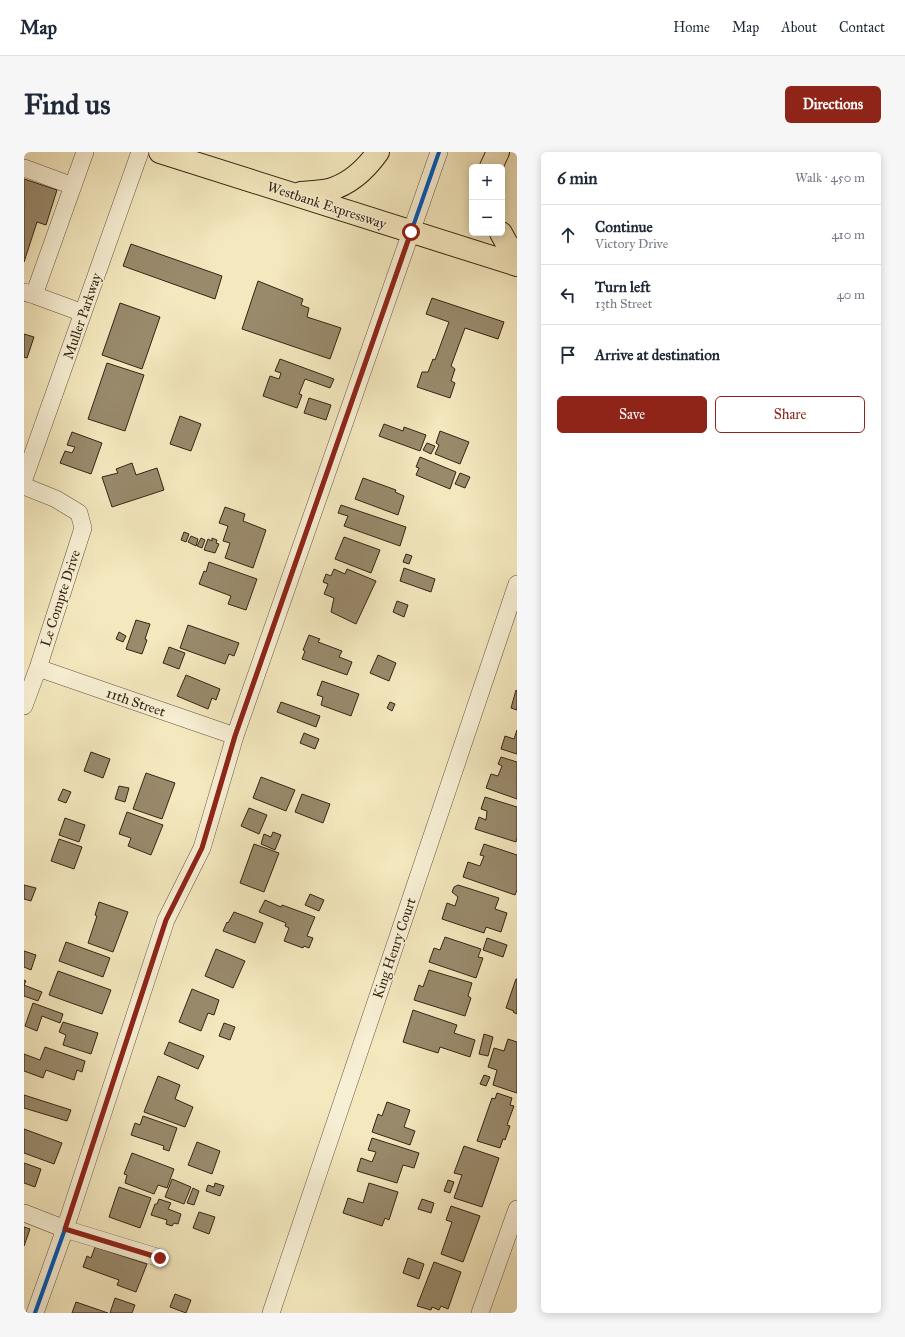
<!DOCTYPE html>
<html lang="en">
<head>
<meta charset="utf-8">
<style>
	body { margin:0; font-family:"IM FELL Great Primer",serif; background:#f6f6f7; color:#1f2937 }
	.controls { position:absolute; right:12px; top:12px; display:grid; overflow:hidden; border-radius:6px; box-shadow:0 2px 10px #0003 }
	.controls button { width:36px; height:36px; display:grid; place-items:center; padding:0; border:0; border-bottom:1px solid #e0e1e3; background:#fff; color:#1f2937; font:20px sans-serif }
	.stop { position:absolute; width:12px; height:12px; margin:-9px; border:3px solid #8f2418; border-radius:50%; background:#fff }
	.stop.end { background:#8f2418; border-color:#fff; box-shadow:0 1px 4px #0008 }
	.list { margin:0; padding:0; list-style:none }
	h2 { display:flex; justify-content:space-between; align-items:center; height:52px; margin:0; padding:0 16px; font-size:17px }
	h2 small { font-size:13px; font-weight:400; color:#747a83 }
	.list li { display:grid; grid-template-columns:26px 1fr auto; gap:12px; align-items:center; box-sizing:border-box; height:60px; padding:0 16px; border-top:1px solid #e0e1e3 }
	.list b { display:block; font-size:15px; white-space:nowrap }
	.list p { margin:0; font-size:13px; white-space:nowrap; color:#747a83 }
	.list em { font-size:13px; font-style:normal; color:#747a83 }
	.actions { display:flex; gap:8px; padding:12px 16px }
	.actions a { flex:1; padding:9px 0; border:1px solid #8f2418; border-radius:6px; text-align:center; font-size:14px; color:#8f2418 }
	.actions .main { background:#8f2418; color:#fff }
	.icon { flex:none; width:22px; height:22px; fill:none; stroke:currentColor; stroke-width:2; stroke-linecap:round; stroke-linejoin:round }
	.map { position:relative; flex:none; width:493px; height:1161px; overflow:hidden; border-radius:6px }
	header { display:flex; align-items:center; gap:24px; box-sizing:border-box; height:56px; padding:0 20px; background:#fff; border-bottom:1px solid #e0e1e3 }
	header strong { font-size:19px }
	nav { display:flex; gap:22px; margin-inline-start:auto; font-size:14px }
	.intro { display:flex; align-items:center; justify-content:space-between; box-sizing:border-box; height:96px; padding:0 24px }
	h1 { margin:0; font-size:28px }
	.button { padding:10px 18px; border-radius:6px; background:#8f2418; color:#fff; font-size:14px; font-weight:700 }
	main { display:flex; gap:24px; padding:0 24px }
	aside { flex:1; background:#fff; border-radius:6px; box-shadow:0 2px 10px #0003 }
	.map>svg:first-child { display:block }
</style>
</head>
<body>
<header>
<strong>Map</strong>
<nav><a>Home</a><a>Map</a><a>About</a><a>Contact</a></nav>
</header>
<div class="intro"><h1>Find us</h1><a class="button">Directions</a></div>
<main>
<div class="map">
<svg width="493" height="1161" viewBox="0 0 493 1161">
	<rect width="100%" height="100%" fill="#f4e8be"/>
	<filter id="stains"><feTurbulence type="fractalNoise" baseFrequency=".005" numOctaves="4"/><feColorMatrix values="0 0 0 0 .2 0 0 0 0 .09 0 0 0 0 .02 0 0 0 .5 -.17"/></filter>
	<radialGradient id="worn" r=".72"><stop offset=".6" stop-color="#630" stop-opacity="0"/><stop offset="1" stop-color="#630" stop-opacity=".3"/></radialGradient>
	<path fill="#998a6c" stroke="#362413" d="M0 27 33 38 22 73 13 70 0 110Z
		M107 92 198 124 191 147 99 114Z
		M234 129 279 147 277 153 285 156 283 165 317 176 306 207 218 177Z
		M408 146 480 170 474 187 441 176 427 214 431 217 427 229 431 231 426 246 393 235 398 220H404L409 207 411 208 425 170 402 162Z
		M96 151 136 165 118 217 78 203Z
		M0 182 10 185 3 206 0 205Z
		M256 207 310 227 306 236 281 227 275 242 278 243 273 256 239 244 246 224 255 227 257 221 251 219Z
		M83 211 120 223 101 279 64 267Z
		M285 246 307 253 302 268 280 261Z
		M156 264 177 272 167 299 146 292Z
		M360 272 379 279 380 275 402 283 396 299 355 284Z
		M416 279 445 290 436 312 411 302 415 293 412 291Z
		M48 280 78 291 67 322 36 311 41 299 48 301 51 295 43 293Z
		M403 291 411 294 407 302 399 298Z
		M396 305 432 320 426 337 392 323 395 316 392 315Z
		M108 311 112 323 133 316 140 338 88 355 78 325 94 321 92 317Z
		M436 321 446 325 441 336 431 332Z
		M339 326 372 338 371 340 380 344 374 363 331 347Z
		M317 353 382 375 376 394 320 374 324 364 314 361Z
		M201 355 221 362 219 369 242 378 229 416 201 406 206 391 199 389 204 374 195 371Z
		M160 380 165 382 162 390 157 388Z
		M167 384 174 387 172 394 164 390Z
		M320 385 356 398 347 421 311 407Z
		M177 386 181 388 178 396 173 394Z
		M188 386 193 388 192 391 195 392 191 401 180 398 184 387 188 389Z
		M382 402 388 404 385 412 379 410Z
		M185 410 233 427 222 458 204 452 207 444 175 432 180 419 182 420Z
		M380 416 411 427 407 440 376 429Z
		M310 417 321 422 323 417 352 429 332 472 307 460 310 446 300 442 304 432 299 430 302 422 307 424Z
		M373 449 384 453 380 465 369 460Z
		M112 468 126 472 121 487 123 488 118 502 102 497Z
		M164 473 215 491 210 504 205 502 201 512 156 496Z
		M95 480 102 484 99 490 92 487Z
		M285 483 296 487 294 490 318 499 315 505 328 510 323 523 278 507 281 499 279 498Z
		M145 495 161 501 155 517 139 511Z
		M354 503 372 511 365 529 346 521Z
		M162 523 196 537 192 548 188 546 184 557 153 544Z
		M298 529 335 542 327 564 297 553 299 545 293 543Z
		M492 538 493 539V558L487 556Z
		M257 550 296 564 292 575 253 560Z
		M366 550 371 552 368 559 363 556Z
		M493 578V602L477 597 481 584 490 587Z
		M280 581 295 587 291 597 276 591Z
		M67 600 86 607 79 626 60 619Z
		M477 605 493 610V647L462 636 467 622 474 624 478 614 474 612Z
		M122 621 151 631 138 667 109 657Z
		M237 625 271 638 262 659 229 646Z
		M95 634 105 636 101 650 91 647Z
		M39 637 47 640 42 651 34 648Z
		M278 642 306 652 299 671 271 660Z
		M461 645 493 655V685L492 690 451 677 455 665 462 668 463 659 457 657Z
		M225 656 243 663 235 682 217 674Z
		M103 660 139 673 127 703 104 694 107 686 95 682Z
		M41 666 61 673 55 690 35 683Z
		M249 680 257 683 251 698 237 692 240 682 247 685Z
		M35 687 58 695 50 717 27 709Z
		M230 692 255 701 240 740 216 731Z
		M460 692 493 703V738L491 743 439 725 444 710 456 714 460 704 456 703Z
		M0 733 12 736 7 749 0 747Z
		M434 733 475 746 471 757 483 761 477 780 462 775 460 781 418 767 423 751 431 754 434 745 428 740 430 735Z
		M286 742 300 748 295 759 281 753Z
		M241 748 257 755 258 753 291 765 283 784 289 786 285 796 280 794 279 796 260 789 265 776 261 774 262 771 235 760Z
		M75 750 104 760 89 800 64 791 73 764 71 763Z
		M210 760 239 771 231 791 199 779 203 770 204 771Z
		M421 785 457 797 454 805 459 806 452 826 405 810 410 796 416 798Z
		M463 786 483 793 479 805 459 798Z
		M42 790 86 806 79 825 35 809Z
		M192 797 221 809 209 836 181 824Z
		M0 799 12 803 7 818 0 815Z
		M405 818 448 831 444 844 447 846 441 864 390 848 395 833 399 835Z
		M34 819 87 838 78 862 25 843Z
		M492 827H493V862L489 860 490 859 482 856Z
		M0 828 2 829 0 833 18 840 14 849 0 844Z
		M168 837 195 848 190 863 184 861 177 879 155 870Z
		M9 851 39 862 36 871 18 864 13 879 1 874Z
		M389 858 433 873 430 881 451 888 446 905 416 895 414 901 379 890Z
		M39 870 74 881 67 902 39 893 42 883 35 880Z
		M200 871 211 875 206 888 195 884Z
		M460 882 469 885 464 904 455 902Z
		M484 887 493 890V941L469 933 473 918 464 915 470 896 480 899Z
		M145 890 180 904 174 917 140 902Z
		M21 895 61 909 58 920 53 918 50 928 22 918 19 926 0 919V902L16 908Z
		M460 923 466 925 462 934 456 932Z
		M134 924 156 933 151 947 169 955 161 975 120 960Z
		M473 941 488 946 486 953 490 954 483 973 486 974 481 988 479 987 476 996 453 989 468 946 471 947Z
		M0 943 47 958 43 969 0 956Z
		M363 950 386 958 380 975 391 979 386 993 348 980 354 962 358 964Z
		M119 964 153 976 145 999 139 997 140 994 107 983 111 971 116 973Z
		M0 977 38 991 30 1012 0 1001Z
		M348 986 395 1001 390 1016 379 1013 373 1031 333 1019 337 1006 348 1010 352 1000 344 998Z
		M173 990 196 999 188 1022 164 1013Z
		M440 994 475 1006 458 1055 430 1046 438 1023 430 1021Z
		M108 1001 150 1017 143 1036 134 1033 130 1042 101 1031 103 1023 100 1022Z
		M0 1011 17 1017 11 1035 0 1031Z
		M148 1027 167 1035 160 1052 141 1045Z
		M424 1028 430 1030 426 1041 420 1039Z
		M191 1031 200 1034 196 1044 182 1039 184 1033 190 1035Z
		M345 1031 374 1040 365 1068 361 1066 358 1074 319 1061 324 1046 339 1051Z
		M95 1035 127 1046 116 1076 85 1065Z
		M169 1036 175 1039 170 1053 163 1051Z
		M135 1047 147 1051 144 1057 157 1062 154 1072 150 1071 148 1074 142 1072 143 1068 127 1063 131 1052H133Z
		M398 1047 410 1051 407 1061 394 1057Z
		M427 1054 456 1064 439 1110 417 1102 428 1070 422 1068Z
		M175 1060 191 1065 185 1082 169 1076Z
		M0 1075 6 1077 0 1094Z
		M71 1095 123 1112 112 1140 93 1133 95 1128 59 1115 63 1104 67 1106Z
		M384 1106 400 1112 395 1127 379 1121Z
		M410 1110 437 1120 424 1157 417 1154 415 1158 408 1155 407 1158 393 1154Z
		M151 1142 167 1148 162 1161 146 1155Z
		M91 1146 111 1153 108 1161H86Z
		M52 1150 84 1161H48Z"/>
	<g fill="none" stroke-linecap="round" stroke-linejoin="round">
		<defs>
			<path id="minor" d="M0 16 49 34
				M0 140 10 143 61 0
				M10 143 59 161
				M0 327 116 0
				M0 334 32 347 55 361 59 376 14 516 0 554
				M14 516 211 584
				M0 1061 41 1077 136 1106
				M11 1161 41 1077 142 768 178 696 211 584 415 0
				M247 1161 493 432
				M456 1161 493 1057"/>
			<path id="highway" d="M136 0 493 113
				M467 15 474 0
				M277 41C286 40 296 40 305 38 326 32 342 17 354 0
				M477 81 483 92 493 102"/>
		</defs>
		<use href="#minor" stroke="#66553e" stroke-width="18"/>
		<use href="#highway" stroke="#362413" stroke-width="24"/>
		<use href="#minor" stroke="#f8f0d5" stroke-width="17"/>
		<use href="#highway" stroke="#f4e8be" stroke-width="22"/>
		<defs>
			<path id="cycleway" d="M11 1161 41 1077 142 768 178 696 211 584 415 0"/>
		</defs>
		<use href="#cycleway" stroke="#f8f0d5" stroke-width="6"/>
		<use href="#cycleway" stroke="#0057b8" stroke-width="4"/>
	</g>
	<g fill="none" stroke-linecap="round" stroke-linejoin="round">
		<path stroke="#8f2418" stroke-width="5" d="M136 1106 41 1077 142 768 178 696 211 584 387 80"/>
	</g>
	<g text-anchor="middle" stroke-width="3" stroke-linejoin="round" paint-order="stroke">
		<g font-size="14" fill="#362413" stroke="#f8f0d5">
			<text transform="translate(303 53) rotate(18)" y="5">Westbank Expressway</text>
			<text transform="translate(58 164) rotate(-71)" y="5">Muller Parkway</text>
			<text transform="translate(36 446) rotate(-72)" y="5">Le Compte Drive</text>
			<text transform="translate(112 550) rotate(19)" y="5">11th Street</text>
			<text transform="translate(370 796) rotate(-71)" y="5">King Henry Court</text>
		</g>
	</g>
	<rect width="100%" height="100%" filter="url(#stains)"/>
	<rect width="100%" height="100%" fill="url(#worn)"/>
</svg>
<div class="controls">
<button>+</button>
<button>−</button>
</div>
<div class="stop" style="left:387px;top:80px"></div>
<div class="stop end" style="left:136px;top:1106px"></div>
</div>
<aside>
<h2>6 min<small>Walk · 450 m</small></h2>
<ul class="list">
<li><svg class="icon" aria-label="ahead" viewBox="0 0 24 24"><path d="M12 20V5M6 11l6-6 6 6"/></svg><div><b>Continue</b><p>Victory Drive</p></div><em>410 m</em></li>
<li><svg class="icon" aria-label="left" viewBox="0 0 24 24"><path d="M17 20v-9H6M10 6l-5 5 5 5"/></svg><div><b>Turn left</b><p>13th Street</p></div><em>40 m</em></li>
<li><svg class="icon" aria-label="arrive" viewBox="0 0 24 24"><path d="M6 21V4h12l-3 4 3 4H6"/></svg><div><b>Arrive at destination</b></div></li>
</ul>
<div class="actions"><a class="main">Save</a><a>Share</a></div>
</aside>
</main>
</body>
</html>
